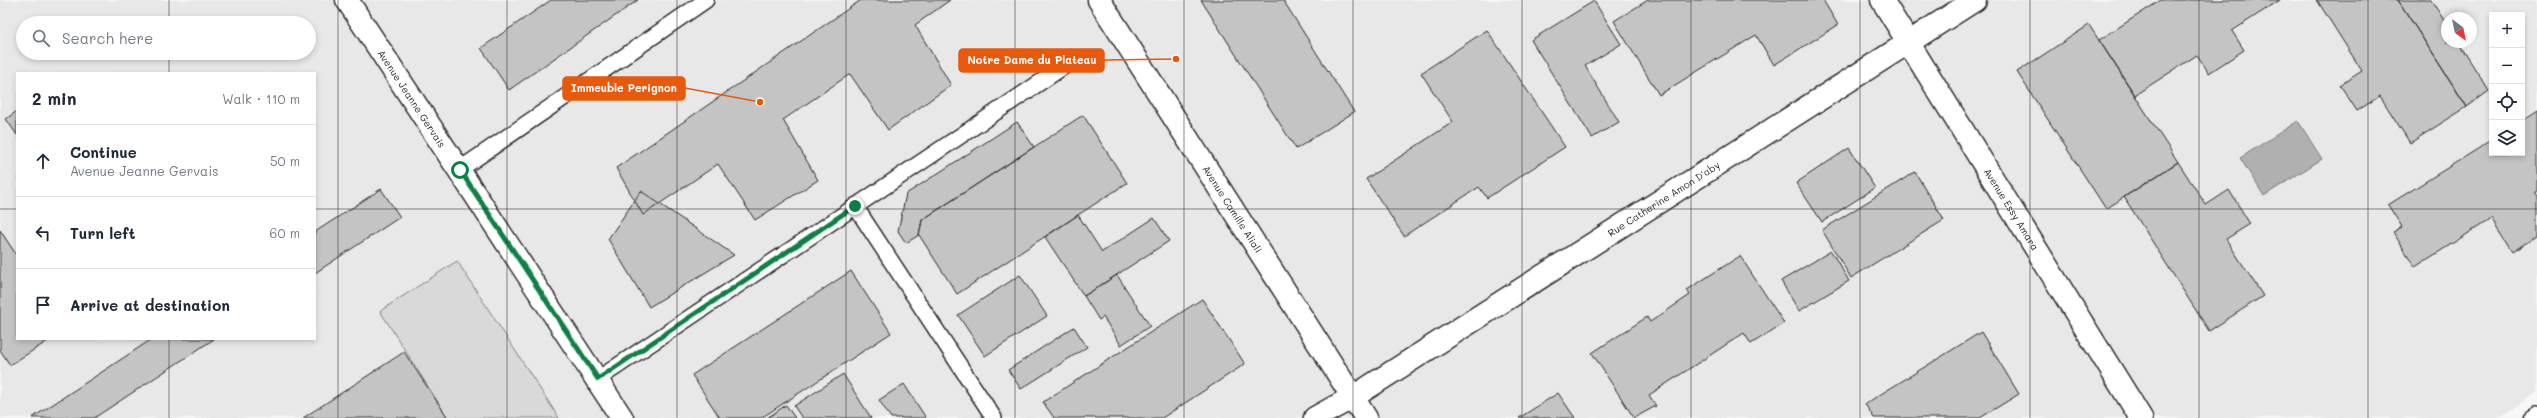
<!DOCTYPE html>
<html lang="en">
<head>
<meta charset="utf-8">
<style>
	body { margin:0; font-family:Mali,sans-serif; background:#f2f2f3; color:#1f2937 }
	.controls { position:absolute; right:12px; top:12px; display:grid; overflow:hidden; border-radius:0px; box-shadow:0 2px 6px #0003 }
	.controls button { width:36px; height:36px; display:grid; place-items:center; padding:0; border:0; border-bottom:1px solid #e0e1e3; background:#fff; color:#1f2937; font:20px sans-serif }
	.compass { position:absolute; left:2441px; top:12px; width:36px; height:36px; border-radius:50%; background:#fff; box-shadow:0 2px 6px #0003; rotate:147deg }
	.stop { position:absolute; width:12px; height:12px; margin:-9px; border:3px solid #0b8043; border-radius:50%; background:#fff }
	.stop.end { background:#0b8043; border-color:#fff; box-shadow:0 1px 4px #0008 }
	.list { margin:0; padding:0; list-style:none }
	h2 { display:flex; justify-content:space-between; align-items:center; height:52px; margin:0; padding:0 16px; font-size:17px }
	h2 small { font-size:13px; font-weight:400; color:#747a83 }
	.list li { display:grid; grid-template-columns:26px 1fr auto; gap:12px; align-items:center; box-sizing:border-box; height:72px; padding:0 16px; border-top:1px solid #e0e1e3 }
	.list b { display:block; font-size:15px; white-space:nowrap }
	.list p { margin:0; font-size:13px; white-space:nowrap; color:#747a83 }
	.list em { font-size:13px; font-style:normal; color:#747a83 }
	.icon { flex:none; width:22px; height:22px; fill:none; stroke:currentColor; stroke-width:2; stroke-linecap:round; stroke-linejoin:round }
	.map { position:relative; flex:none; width:2537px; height:418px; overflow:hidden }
	.search { position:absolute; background:#fff; box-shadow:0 2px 6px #0003; left:16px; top:16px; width:300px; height:44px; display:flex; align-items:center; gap:10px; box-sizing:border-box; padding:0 14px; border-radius:22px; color:#747a83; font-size:15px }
	.panel { position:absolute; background:#fff; box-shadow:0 2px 6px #0003; left:16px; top:72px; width:300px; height:268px; border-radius:0px }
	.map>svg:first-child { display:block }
</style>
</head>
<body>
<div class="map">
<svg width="2537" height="418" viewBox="0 0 2537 418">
	<rect width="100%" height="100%" fill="#f7f7f7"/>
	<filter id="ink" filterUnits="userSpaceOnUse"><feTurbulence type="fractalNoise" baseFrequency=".025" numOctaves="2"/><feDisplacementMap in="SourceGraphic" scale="8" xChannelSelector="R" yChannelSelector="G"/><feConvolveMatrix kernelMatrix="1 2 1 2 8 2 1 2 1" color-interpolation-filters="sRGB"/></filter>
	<g filter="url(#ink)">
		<path fill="#e8e8e8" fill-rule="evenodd" d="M0 0H2537V392L2498 418H0ZM2492 15H2522V153H2492ZM2447 18H2471V42H2447ZM23 23H309V53H23ZM17 73H315V339H17Z"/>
		<path fill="#d9d9d9" stroke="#828282" d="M457 261 559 418H448L380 311Z"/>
		<path fill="#b0b0b0" stroke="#7b7b7b" d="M2298 121 2322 159 2264 196 2240 158Z"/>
		<path fill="#c4c4c4" stroke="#2b2b2b" d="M551 0H638L509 90 481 48Z
			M861 0H950L915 25 951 85 888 130 850 74 783 120 818 180 755 220 718 164 643 215 616 168Z
			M1201 0H1283L1354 112 1296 149Z
			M1648 0H1823L1838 25 1774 65 1756 35 1659 95 1614 21Z
			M2161 0H2280L2232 31 2244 50 2209 73 2197 55 2135 95 2099 40Z
			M2317 0H2398L2467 107 2410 143 2380 96 2357 111 2340 85 2362 71Z
			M2398 0H2431L2447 25V42H2458L2489 91 2467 107Z
			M1594 1 1621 44 1585 66 1619 122 1592 138 1531 40Z
			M2089 25 2178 162 2106 209 2017 72Z
			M1487 30 1565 147 1487 198 1479 187 1404 236 1366 179 1453 122 1421 73Z
			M17 111V135L6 119Z
			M2537 111V190L2534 192 2537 196V236L2512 252 2491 219 2415 267 2393 232 2402 227 2388 205 2492 140V153H2522V121Z
			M1083 115 1127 183 957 294 919 235 922 220Z
			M1017 122 1034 147 922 220 919 235 906 243 898 231 906 194Z
			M1849 148 1875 188 1822 222 1796 183Z
			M2178 162 2206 205 2229 190 2250 224 2226 239 2263 296 2209 331 2124 197Z
			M1915 172 1944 220 1851 278 1822 230Z
			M381 189 400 217 315 273V232Z
			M641 191 734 255 649 307 608 239Z
			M1078 215 1102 252 1154 218 1169 241 1084 296 1045 237Z
			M0 230 17 256V339H51L10 365 0 350Z
			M1831 251 1849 281 1799 311 1781 281Z
			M1740 256 1784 323 1751 344 1744 333 1649 395 1656 406 1634 418 1592 353 1647 317 1650 322 1690 295 1687 290Z
			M851 271 891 333 761 418H720L692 375Z
			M1020 275 1047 316 985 356 958 315Z
			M1117 275 1150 326 1121 345 1103 317 1099 320 1084 296Z
			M1202 299 1245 364 1162 418H1054L1043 402Z
			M1074 327 1087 347 1021 389 1008 370Z
			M1981 332 2019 394 1980 418H1874L1865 404Z
			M152 339H214L94 418H32Z
			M404 352 448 418H303Z
			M843 374 871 418H802L794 406Z
			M904 384 926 418H891L879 400Z
			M1558 393 1575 418H1519Z
			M786 405 795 418H767Z"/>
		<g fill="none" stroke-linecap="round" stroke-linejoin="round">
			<defs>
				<path id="service" d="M459 170 706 0
					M855 206 994 418
					M598 379 1066 65
					M2532 418 2537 415"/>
				<g id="minor">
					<path id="s1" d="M1315 418 1353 397 1975 0"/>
				</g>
				<g id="tertiary">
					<path id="s2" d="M347 0 622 418"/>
					<path id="s3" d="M1882 0 2141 418"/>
				</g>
				<g id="secondary">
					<path id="s4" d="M1099 0 1366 418"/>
				</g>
			</defs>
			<use href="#service" stroke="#2b2b2b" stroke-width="18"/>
			<use href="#minor" stroke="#2b2b2b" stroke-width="25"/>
			<use href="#tertiary" stroke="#2b2b2b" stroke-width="25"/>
			<use href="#secondary" stroke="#2b2b2b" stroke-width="25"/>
			<use href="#service" stroke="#fff" stroke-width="15"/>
			<use href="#minor" stroke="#fff" stroke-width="22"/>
			<use href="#tertiary" stroke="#fff" stroke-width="22"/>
			<use href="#secondary" stroke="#fff" stroke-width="22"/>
		</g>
	</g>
	<g fill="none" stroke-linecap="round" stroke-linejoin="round" filter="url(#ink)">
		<path stroke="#0b8043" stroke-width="5" d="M460 170 598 379 855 206"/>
	</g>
	<path fill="none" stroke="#2b2b2b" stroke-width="1" stroke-opacity="0.55" d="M169 0V23M338 0V418M507 0V418M677 0V418M846 0V418M1015 0V418M1184 0V418M1353 0V418M1522 0V418M1691 0V418M1860 0V418M2030 0V418M2199 0V418M2368 0V418M169 53V73M0 209H17M315 209H2537M169 339V418"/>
	<g text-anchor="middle" stroke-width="3.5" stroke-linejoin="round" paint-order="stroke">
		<g font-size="10" fill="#2b2b2b" stroke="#fff">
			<text dy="4" stroke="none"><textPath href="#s2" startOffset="118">Avenue Jeanne Gervais</textPath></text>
			<text dy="4" stroke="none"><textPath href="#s1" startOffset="412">Rue Catherine Amon D'aby</textPath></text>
			<text dy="4" stroke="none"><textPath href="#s4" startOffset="248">Avenue Camille Aliali</textPath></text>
			<text dy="4" stroke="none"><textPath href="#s3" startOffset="246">Avenue Essy Amara</textPath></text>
		</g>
	</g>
	<path fill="none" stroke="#e8590c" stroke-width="1.5" d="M1176 59L1104 60M760 102L685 88"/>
	<g fill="#e8590c" stroke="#fff" stroke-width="1.5">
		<circle cx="1176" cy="59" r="4"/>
		<circle cx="760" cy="102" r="4"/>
	</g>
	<g fill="#e8590c" stroke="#e8590c" stroke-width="1.5">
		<rect x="959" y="49" width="145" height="23" rx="4"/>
		<rect x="563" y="77" width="122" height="23" rx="4"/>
	</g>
	<g font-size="11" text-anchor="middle" font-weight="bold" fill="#fff">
		<text x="1032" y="64">Notre Dame du Plateau</text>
		<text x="624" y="92">Immeuble Perignon</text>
	</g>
</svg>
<div class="controls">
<button>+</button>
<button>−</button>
<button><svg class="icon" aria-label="locate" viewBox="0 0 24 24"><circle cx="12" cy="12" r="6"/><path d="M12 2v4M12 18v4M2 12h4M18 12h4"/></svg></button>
<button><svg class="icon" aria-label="layers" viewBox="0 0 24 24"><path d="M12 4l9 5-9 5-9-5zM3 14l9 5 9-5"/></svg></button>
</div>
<svg class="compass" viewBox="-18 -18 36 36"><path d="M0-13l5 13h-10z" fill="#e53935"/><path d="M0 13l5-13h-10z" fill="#747a83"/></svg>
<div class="stop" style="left:460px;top:170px"></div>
<div class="stop end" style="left:855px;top:206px"></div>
<div class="search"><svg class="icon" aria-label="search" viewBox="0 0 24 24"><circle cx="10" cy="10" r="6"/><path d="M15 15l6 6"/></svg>Search here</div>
<section class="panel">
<h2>2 min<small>Walk · 110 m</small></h2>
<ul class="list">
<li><svg class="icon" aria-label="ahead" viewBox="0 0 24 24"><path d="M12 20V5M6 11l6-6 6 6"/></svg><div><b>Continue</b><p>Avenue Jeanne Gervais</p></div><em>50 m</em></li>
<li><svg class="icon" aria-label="left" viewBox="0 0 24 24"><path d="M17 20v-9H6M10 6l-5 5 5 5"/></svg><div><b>Turn left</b></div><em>60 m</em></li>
<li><svg class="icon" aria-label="arrive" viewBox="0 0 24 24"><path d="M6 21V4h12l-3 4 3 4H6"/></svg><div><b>Arrive at destination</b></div></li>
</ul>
</section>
</div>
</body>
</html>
